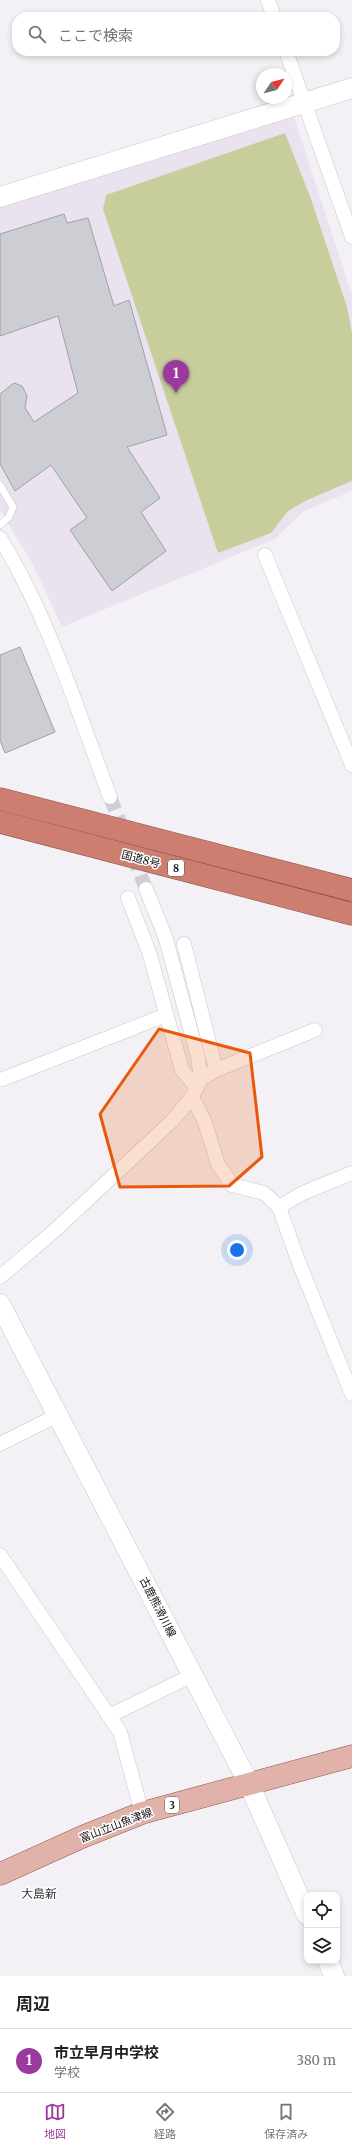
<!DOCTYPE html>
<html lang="ja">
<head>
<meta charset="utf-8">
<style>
	body { margin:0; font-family:Merriweather,"Noto Sans JP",serif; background:#f6f6f6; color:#202124 }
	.controls { position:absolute; right:12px; bottom:12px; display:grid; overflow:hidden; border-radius:8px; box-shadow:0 2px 6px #0003 }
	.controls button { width:36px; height:36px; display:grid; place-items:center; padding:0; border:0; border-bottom:1px solid #e0e0e0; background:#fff; color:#202124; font:20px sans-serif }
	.compass { position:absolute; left:256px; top:68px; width:36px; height:36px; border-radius:50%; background:#fff; box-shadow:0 2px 6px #0003; rotate:55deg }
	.you { position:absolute; left:237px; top:1250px; width:14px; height:14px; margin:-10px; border:3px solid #fff; border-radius:50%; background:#1a73e8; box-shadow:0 0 0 6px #1a73e833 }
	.badge { display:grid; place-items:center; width:26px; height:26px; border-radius:50%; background:#9c399f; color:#fff; font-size:13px; font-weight:700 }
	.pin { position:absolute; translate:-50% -33px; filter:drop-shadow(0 1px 2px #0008) }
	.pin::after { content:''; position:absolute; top:21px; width:14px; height:12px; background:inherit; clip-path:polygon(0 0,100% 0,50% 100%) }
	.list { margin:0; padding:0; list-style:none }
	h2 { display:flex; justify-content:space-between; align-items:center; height:52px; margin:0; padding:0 16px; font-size:17px }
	h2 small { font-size:13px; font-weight:400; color:#757577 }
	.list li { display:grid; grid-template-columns:26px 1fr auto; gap:12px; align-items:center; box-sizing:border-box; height:64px; padding:0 16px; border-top:1px solid #e0e0e0 }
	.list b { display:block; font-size:15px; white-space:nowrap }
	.list p { margin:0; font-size:13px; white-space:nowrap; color:#757577 }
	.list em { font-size:13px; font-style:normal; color:#757577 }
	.icon { flex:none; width:22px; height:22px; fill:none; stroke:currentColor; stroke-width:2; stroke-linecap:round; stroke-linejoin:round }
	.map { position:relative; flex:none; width:352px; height:1976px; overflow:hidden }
	.search { position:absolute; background:#fff; box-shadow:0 2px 6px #0003; left:12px; right:12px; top:12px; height:44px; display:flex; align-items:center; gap:10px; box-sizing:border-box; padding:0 14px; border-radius:16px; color:#757577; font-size:15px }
	.sheet { height:116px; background:#fff }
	nav { display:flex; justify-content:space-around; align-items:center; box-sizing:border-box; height:56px; border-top:1px solid #e0e0e0; background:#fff; font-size:11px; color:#757577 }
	nav a { display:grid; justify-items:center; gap:2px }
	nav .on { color:#9c399f }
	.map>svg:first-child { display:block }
</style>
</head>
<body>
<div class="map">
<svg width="352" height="1976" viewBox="0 0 352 1976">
	<rect width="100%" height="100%" fill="#f4f1f6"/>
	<path fill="#eae3ef" d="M294 117 352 295V491L304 511 275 539 62 627 33 565 0 510V206Z"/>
	<path fill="#c7ce9b" d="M285 133 311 199 347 307 352 333V481L307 500 288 511 271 533 218 553 103 209 106 195Z"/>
	<path fill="#cdced3" stroke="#a0a0a5" d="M64 214 67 223 88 218 114 306 129 300 167 435 127 447 160 498 141 512 166 551 112 591 70 530 87 518 51 465 15 491 0 464V394L14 383 22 386 27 396 25 408 34 422 78 393 58 316 0 336V234Z
		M20 647 55 732 5 753 0 740V655Z"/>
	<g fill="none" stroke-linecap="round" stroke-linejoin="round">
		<path stroke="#d2cfd4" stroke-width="14" stroke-dasharray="14 7" stroke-linecap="butt" d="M110 797 146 889"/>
		<defs>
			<path id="lane" d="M0 485 13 507 9 517 0 525"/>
			<path id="street" d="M268 0 274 17
				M286 51 352 237
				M0 538C49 618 77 709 110 797
				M265 555 352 765
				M128 898 149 952 182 1070 197 1088
				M184 944 216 1070 201 1079
				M216 1070 315 1030
				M3 1079 166 1015
				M192 1097 204 1120 218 1164 232 1185 264 1193 279 1207 299 1263 352 1394
				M279 1207 303 1193 352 1173
				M0 1277 53 1232 172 1121 192 1097 201 1079 198 1057 165 936 146 889
				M0 1444 58 1415
				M0 1555 120 1732 142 1813
				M109 1716 193 1675"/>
			<path id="secondary" d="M0 197 352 88
				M0 1304 249 1784 307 1915
				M328 1961 334 1976"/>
			<path id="primary" d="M0 1874 82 1837 142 1813 352 1756"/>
			<path id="highway" d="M0 799 352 890
				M0 822 352 914"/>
		</defs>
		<use href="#lane" stroke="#c9c6cb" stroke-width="8"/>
		<use href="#street" stroke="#c9c6cb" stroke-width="15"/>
		<use href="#secondary" stroke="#c9c6cb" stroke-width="21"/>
		<use href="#primary" stroke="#8b584f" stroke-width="23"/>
		<use href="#highway" stroke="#8b584f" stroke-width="23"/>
		<use href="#lane" stroke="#fff" stroke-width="7"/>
		<use href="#street" stroke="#fff" stroke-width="14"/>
		<use href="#secondary" stroke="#fff" stroke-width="20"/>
		<use href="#primary" stroke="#e1b2aa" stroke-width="22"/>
		<use href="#highway" stroke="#cd7e71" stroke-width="22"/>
	</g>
	<path fill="#e8590c" fill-opacity="0.2" stroke="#e8590c" stroke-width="3" stroke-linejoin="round" d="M159 1029 250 1053 262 1157 229 1186 120 1187 100 1114Z"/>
	<g text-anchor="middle" stroke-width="3" stroke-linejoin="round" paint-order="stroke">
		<g fill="#fff" stroke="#585858" stroke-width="1">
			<rect x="168" y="860" width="16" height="16" rx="3"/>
			<rect x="165" y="1797" width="14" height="16" rx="3"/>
		</g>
		<g font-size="10" font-weight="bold" fill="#111011">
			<text x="176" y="872">8</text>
			<text x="172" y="1809">3</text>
		</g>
		<g font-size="11" fill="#111011" stroke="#fff">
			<text transform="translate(141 859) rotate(15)" y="4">国道8号</text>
			<text transform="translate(158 1607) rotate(63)" y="4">古鹿熊滑川線</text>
			<text transform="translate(116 1825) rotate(-21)" y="4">富山立山魚津線</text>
		</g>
		<g font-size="12" fill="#363438" stroke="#fff">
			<text x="39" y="1898">大島新</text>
		</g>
	</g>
</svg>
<div class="controls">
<button><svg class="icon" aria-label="locate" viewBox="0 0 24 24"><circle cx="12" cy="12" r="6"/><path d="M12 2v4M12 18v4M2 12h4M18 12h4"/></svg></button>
<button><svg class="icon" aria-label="layers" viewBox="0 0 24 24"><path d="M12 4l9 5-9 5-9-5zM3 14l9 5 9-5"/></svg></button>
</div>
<svg class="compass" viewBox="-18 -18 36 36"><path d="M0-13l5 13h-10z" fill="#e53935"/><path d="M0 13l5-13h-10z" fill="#757577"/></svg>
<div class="you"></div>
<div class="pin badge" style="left:176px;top:393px">1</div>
<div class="search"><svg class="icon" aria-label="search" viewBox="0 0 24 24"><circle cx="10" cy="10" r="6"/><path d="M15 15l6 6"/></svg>ここで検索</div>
</div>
<section class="sheet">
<h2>周辺<small></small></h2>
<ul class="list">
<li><span class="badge">1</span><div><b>市立早月中学校</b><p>学校</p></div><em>380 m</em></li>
</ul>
</section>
<nav>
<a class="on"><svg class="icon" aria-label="map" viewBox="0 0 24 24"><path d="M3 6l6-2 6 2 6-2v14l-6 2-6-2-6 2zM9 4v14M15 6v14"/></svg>地図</a>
<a><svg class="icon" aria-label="directions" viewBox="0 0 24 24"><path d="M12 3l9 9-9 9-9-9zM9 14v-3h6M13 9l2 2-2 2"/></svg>経路</a>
<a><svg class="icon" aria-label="saved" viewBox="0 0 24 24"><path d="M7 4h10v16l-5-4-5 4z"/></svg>保存済み</a>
</nav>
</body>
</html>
